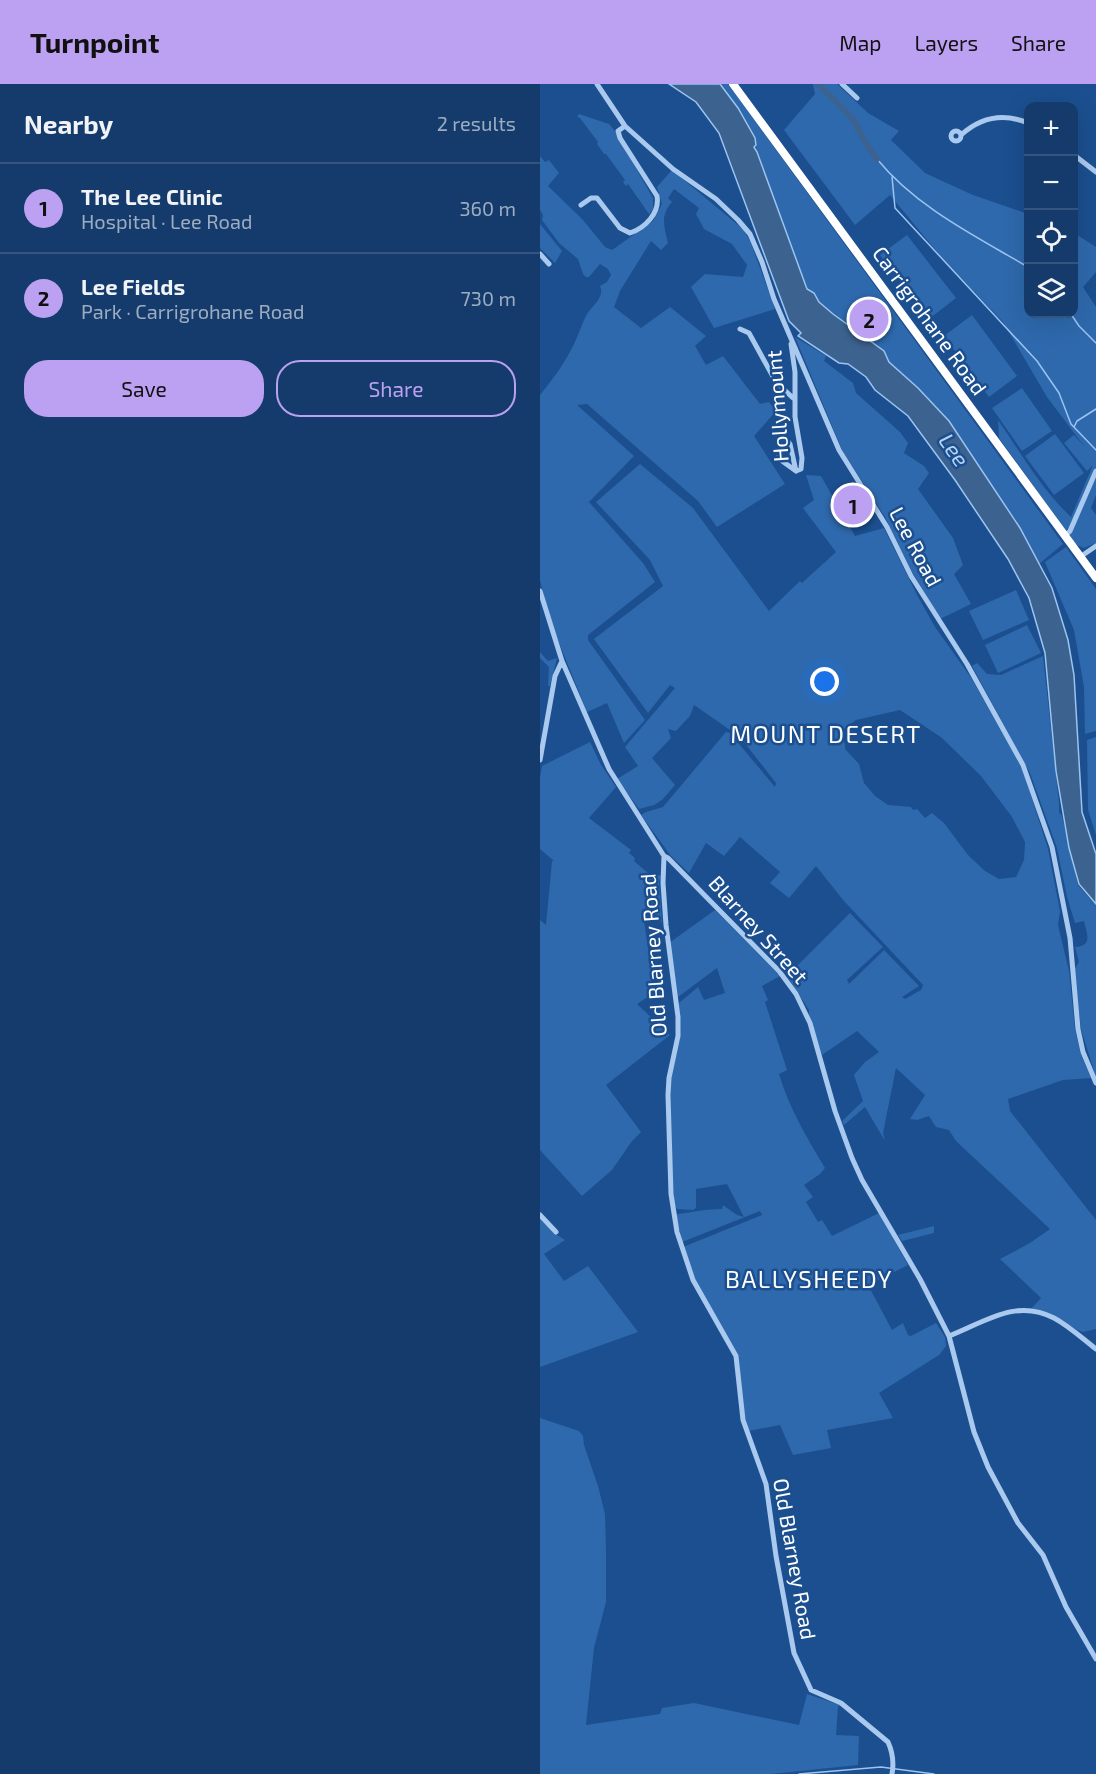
<!DOCTYPE html>
<html lang="en">
<head>
<meta charset="utf-8">
<style>
	body { margin:0; font-family:"Exo 2",sans-serif; background:#1d4271; color:#f1f3f6 }
	.controls { position:absolute; right:18px; top:18px; display:grid; overflow:hidden; border-radius:12px; box-shadow:0 6px 24px #0002 }
	.controls button { width:54px; height:54px; display:grid; place-items:center; padding:0; border:0; border-bottom:2px solid #33557e; background:#143b6b; color:#f1f3f6; font:30px sans-serif }
	.you { position:absolute; left:285px; top:598px; width:21px; height:21px; margin:-15px; border:4px solid #fff; border-radius:50%; background:#1a73e8; box-shadow:0 0 0 9px #1a73e833 }
	.badge { display:grid; place-items:center; width:39px; height:39px; border-radius:50%; background:#bca0f2; color:#111; font-size:20px; font-weight:700 }
	.pin { position:absolute; translate:-50% -50%; border:3px solid #fff; box-shadow:0 2px 6px #0006 }
	.list { margin:0; padding:0; list-style:none }
	h2 { display:flex; justify-content:space-between; align-items:center; height:78px; margin:0; padding:0 24px; font-size:26px }
	h2 small { font-size:20px; font-weight:400; color:#9dadc1 }
	.list li { display:grid; grid-template-columns:39px 1fr auto; gap:18px; align-items:center; box-sizing:border-box; height:90px; padding:0 24px; border-top:2px solid #33557e }
	.list b { display:block; font-size:22px; white-space:nowrap }
	.list p { margin:0; font-size:20px; white-space:nowrap; color:#9dadc1 }
	.list em { font-size:20px; font-style:normal; color:#9dadc1 }
	.actions { display:flex; gap:12px; padding:18px 24px }
	.actions a { flex:1; padding:14px 0; border:2px solid #bca0f2; border-radius:24px; text-align:center; font-size:21px; color:#bca0f2 }
	.actions .main { background:#bca0f2; color:#111 }
	.icon { flex:none; width:33px; height:33px; fill:none; stroke:currentColor; stroke-width:2; stroke-linecap:round; stroke-linejoin:round }
	.map { position:relative; flex:none; width:556px; height:1690px; overflow:hidden }
	header { display:flex; align-items:center; gap:36px; box-sizing:border-box; height:84px; padding:0 30px; background:#bca0f2; color:#111 }
	header strong { font-size:28px }
	nav { display:flex; gap:33px; margin-inline-start:auto; font-size:21px }
	main { display:flex }
	aside { flex:1; background:#143b6b }
	.map>svg:first-child { display:block }
</style>
</head>
<body>
<header>
<strong>Turnpoint</strong>
<nav><a>Map</a><a>Layers</a><a>Share</a></nav>
</header>
<main>
<aside>
<h2>Nearby<small>2 results</small></h2>
<ul class="list">
<li><span class="badge">1</span><div><b>The Lee Clinic</b><p>Hospital · Lee Road</p></div><em>360 m</em></li>
<li><span class="badge">2</span><div><b>Lee Fields</b><p>Park · Carrigrohane Road</p></div><em>730 m</em></li>
</ul>
<div class="actions"><a class="main">Save</a><a>Share</a></div>
</aside>
<div class="map">
<svg width="556" height="1690" viewBox="0 0 556 1690">
	<rect width="100%" height="100%" fill="#1b4f8f"/>
	<path fill="#2e69ad" fill-rule="evenodd" d="M180 0H188L523 460 499 480 480 444 409 337 378 304 349 278 344 267 292 230 267 205 218 74 215 54 198 24Z
		M273 0H297L328 29 359 47 351 56 385 89 433 111 488 130V230H534V149L556 163V188L543 203 556 223V384L533 439 526 447 459 354 458 336C481 369 502 406 531 433L553 381 547 387 524 359 534 351 544 362 507 313 463 238 402 174 350 111 315 141 244 46 275 10Z
		M39 30 69 40 74 46 113 114V125L109 130 88 100 86 102 83 98 85 96 66 70H64L57 60 58 58 40 34 37 33Z
		M0 72 5 78 9 76 19 89 8 102 43 136 65 163 72 166 113 137 122 120 117 103 132 86 204 146 211 159 235 225 174 244 151 203 165 190 203 193 207 181 192 160 164 145 156 130 159 124 134 105 128 114 132 118C120 131 124 143 128 159L121 166 111 157 80 207 74 223 101 244 130 223 166 252 155 262 166 281 183 272 220 320 229 318 236 327 214 352 245 400 177 443 158 417 47 320 37 321 94 372 49 418 103 479 115 498 48 551V556L105 636 84 659 67 619 47 628 9 534 0 496V311C13 295 25 279 34 260 39 250 42 239 47 230 53 221 65 213 60 202L67 198 71 191 68 185 60 180 49 193H46L43 190 38 175 19 159 2 136 3 131 0 126Z
		M0 140 22 167 15 179 0 164Z
		M367 151 416 214 389 235 340 171Z
		M432 231 477 292 449 313 404 252Z
		M255 253 286 272 284 277 313 299 316 309 360 348 368 359 364 369 384 382 389 389 378 405 413 454 423 481 414 490 431 520 400 535 372 488 345 433 302 366Z
		M482 304 512 347 482 367 452 324Z
		M515 350 544 389 514 411 485 372Z
		M100 380 153 424 229 527 260 497 262 499 296 468 263 424 274 416 266 391 281 392 315 452 344 444 377 511 395 543 432 595 483 686 508 765 520 827 518 841 529 887 535 945 541 971 551 994 523 996 468 1015 470 1027 556 1136V1245L543 1248 537 1246 522 1236 492 1224 501 1214 460 1175 490 1159 510 1145 416 1057 409 1046 396 1043 389 1032 377 1036 370 1035 385 1011 356 984 343 1049 345 1057 325 1023 304 1041 302 1037 323 1017 314 991 324 979 339 968 317 947 282 971 269 931V926L247 892 310 829 343 863 307 896 309 900 344 866 379 902 362 913 365 915 381 906 383 901 304 817 276 782 249 814 230 799 240 788 200 753 184 772 166 759 149 789 131 772 101 731 106 728 123 723 186 648 190 649 235 703 236 699 200 653 154 621 150 632 136 647 128 645 131 654 112 674 135 701 122 716 114 721 99 725 77 695 98 682 85 663 135 604 130 601 108 629 54 555 123 502 110 476 56 418ZM360 626 402 654 441 692 472 733 485 758 484 776 476 793 459 795 445 787 428 771 404 739 392 729 385 734 377 725 373 726 371 723 348 721 335 712 324 699 319 680 305 665V660L299 649 316 636Z
		M556 391V411L551 424 556 431V459L544 464C537 462 530 457 530 450Z
		M526 463 556 505V647L545 650 544 603 534 546 505 478Z
		M476 506 489 536 443 556 429 527Z
		M487 541 501 569 458 589 445 561Z
		M0 568 8 577 17 574 10 602H8L9 583 0 574Z
		M503 572 519 719V728L522 732 538 801 556 822V993L541 945 534 886 539 878 535 863C553 862 547 850 544 837L535 839 527 813 517 764 490 689 432 582 437 579 447 590 461 591Z
		M556 653V751L548 726 547 656Z
		M50 658 61 681 76 703 49 734 91 766 89 769 95 774 94 777 115 795 118 791 121 792 119 798 122 838 104 836 114 909 97 920 130 951 66 1001 101 1048 92 1057 72 1086 42 1112 0 1066V836L6 841 12 777H14L0 765V693L2 682Z
		M175 826 240 892 222 902 228 916 225 918 247 986 239 990C249 1024 267 1054 285 1084L280 1090 264 1101 273 1113 266 1118 278 1138 282 1136 292 1152 339 1129 368 1181 328 1201 352 1246 363 1239 368 1251 371 1252 396 1239 405 1253 406 1262 399 1271 339 1309 353 1334 287 1346 291 1364 253 1371 240 1341 208 1347 205 1337 197 1269 159 1206 143 1163 222 1131 220 1127 142 1158 136 1131 138 1130C154 1128 166 1125 182 1125L183 1121 197 1131 204 1133 187 1100 156 1105V1124L153 1126 137 1125 134 1120 129 1048 131 995 140 954 139 919 158 903 164 916 185 909 177 884 138 913 129 859Z
		M0 1135 14 1149 25 1156 4 1170 24 1197 48 1182 98 1248 0 1283Z
		M394 1142V1149L362 1157 358 1151Z
		M0 1334 39 1347 43 1352 44 1361 58 1402 65 1430 66 1468V1518L54 1564 46 1641 120 1630 122 1624 154 1619 259 1641 267 1610 300 1621 298 1623 296 1651 319 1652 318 1681 231 1690H0Z"/>
	<path fill="#3c6290" stroke="#9cc4f0" stroke-width="1.5" d="M129 0H180L198 24 215 54 216 61 214 63 217 68 267 205 274 209 279 218 293 230 344 267 349 278 378 304 409 337 480 444 512 504 528 556 534 591 542 728 556 770V820L539 800 529 764 516 687 505 569 489 514 468 475 415 396 368 332 335 306 326 293 308 280 299 279 258 252 261 249 249 237 179 49 156 18Z"/>
	<g fill="none" stroke-linecap="round" stroke-linejoin="round">
		<path stroke="#9cc4f0" stroke-width="1.5" d="M337 75C376 123 435 152 488 183
			M352 93 355 124 497 277 519 309 531 340 556 366
			M531 230 539 242 556 259
			M534 343 537 337 556 325
			M259 1690 341 1683 394 1690"/>
		<path stroke="#3c6290" stroke-width="6" d="M278 0 313 35 326 60 337 75"/>
		<path stroke="#a9c9ee" stroke-width="5" d="M57 0 85 42 133 85 176 115 198 136 210 150 222 178 234 215 299 366 347 443 371 492 427 580 483 681 512 763 530 854 538 945 543 968 556 999
			M302 0 317 14
			M411 52a5 5 0 1 1 10 0a5 5 0 1 1-10 0Z
			M421 51C441 33 464 29 488 39
			M534 71 556 88
			M41 121 51 114H57L80 144 90 149C105 144 120 129 117 112L80 54 78 47 85 42
			M0 170 9 180
			M200 245 209 249 236 298 253 314
			M242 350 250 360 256 387 261 385 262 374 255 333V288L251 260
			M238 374 256 387
			M525 452 530 447 556 387
			M540 473 556 462
			M0 507 22 577 69 685 124 772 128 774 239 887 256 910 270 939 295 1027 312 1074 322 1096 380 1195 409 1252 434 1348 448 1383 478 1439 503 1471 526 1523 556 1575
			M0 676 15 592 22 577
			M124 772 123 799 126 841 138 933V952L129 994 128 1011 131 1110 137 1148 153 1196 196 1272 203 1336 226 1400 236 1472 254 1569 271 1606 301 1619 348 1658C353 1669 354 1679 352 1690
			M0 1131 16 1148
			M409 1252C445 1238 476 1214 514 1234 529 1242 543 1255 556 1265"/>
		<path stroke="#fff" stroke-width="8" d="M193 0 556 494"/>
	</g>
	<g text-anchor="middle" stroke-width="5" stroke-linejoin="round" paint-order="stroke">
		<g font-size="21" fill="#fff" stroke="#1b4f8f">
			<text transform="translate(389 237) rotate(54)" y="7">Carrigrohane Road</text>
			<text transform="translate(238 322) rotate(-94)" y="7">Hollymount</text>
			<text transform="translate(375 463) rotate(62)" y="7">Lee Road</text>
			<text transform="translate(218 846) rotate(48)" y="7">Blarney Street</text>
			<text transform="translate(114 871) rotate(-94)" y="7">Old Blarney Road</text>
			<text transform="translate(254 1475) rotate(80)" y="7">Old Blarney Road</text>
		</g>
		<g font-size="22" font-style="italic" fill="#b5d3f5" stroke="#1b4f8f">
			<text transform="translate(414 366) rotate(55)" y="8">Lee</text>
		</g>
		<g font-size="24" letter-spacing="1.5" fill="#fff" stroke="#1b4f8f">
			<text x="286" y="659">MOUNT DESERT</text>
			<text x="269" y="1204">BALLYSHEEDY</text>
		</g>
	</g>
</svg>
<div class="controls">
<button>+</button>
<button>−</button>
<button><svg class="icon" aria-label="locate" viewBox="0 0 24 24"><circle cx="12" cy="12" r="6"/><path d="M12 2v4M12 18v4M2 12h4M18 12h4"/></svg></button>
<button><svg class="icon" aria-label="layers" viewBox="0 0 24 24"><path d="M12 4l9 5-9 5-9-5zM3 14l9 5 9-5"/></svg></button>
</div>
<div class="you"></div>
<div class="pin badge" style="left:313px;top:421px">1</div>
<div class="pin badge" style="left:329px;top:235px">2</div>
</div>
</main>
</body>
</html>
